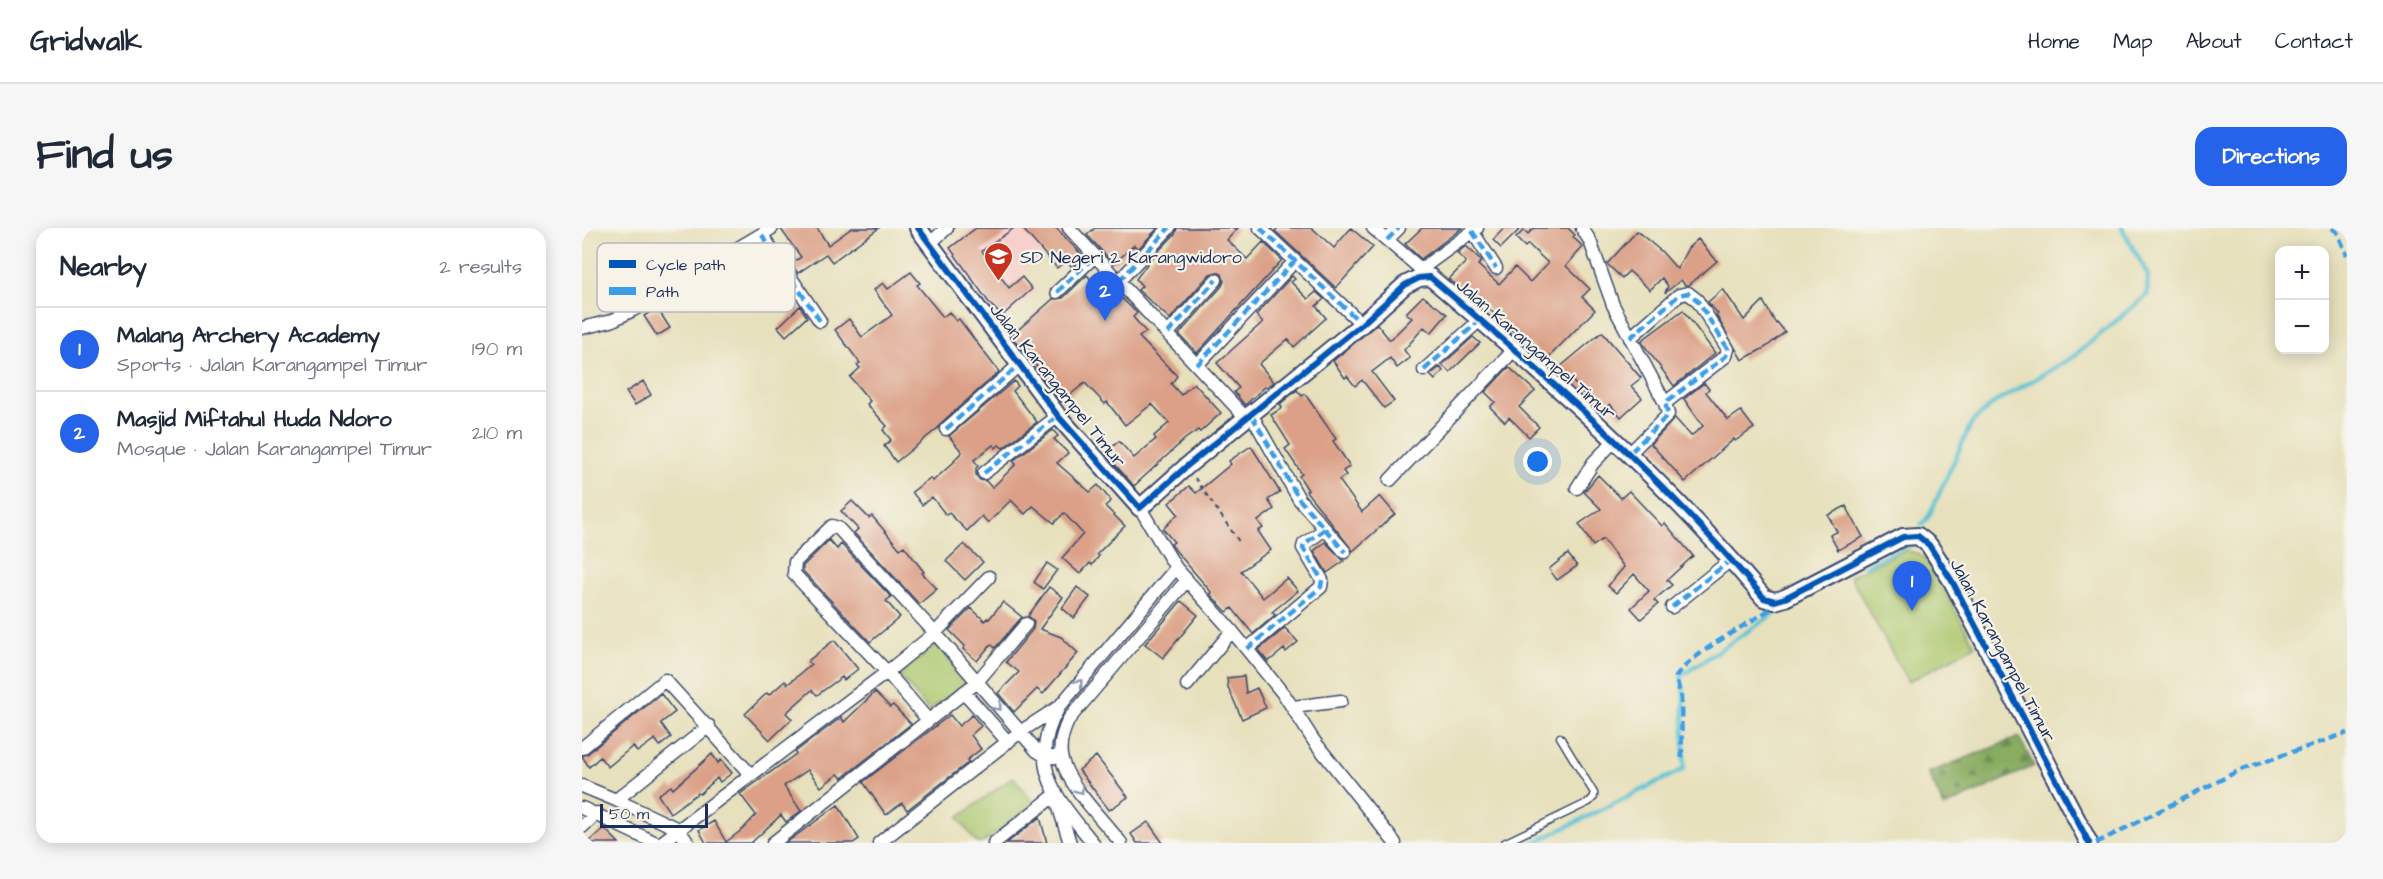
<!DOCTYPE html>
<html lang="en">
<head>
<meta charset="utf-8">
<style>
	body { margin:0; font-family:"Architects Daughter",sans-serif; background:#f6f6f7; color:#1f2937 }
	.controls { position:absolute; right:18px; top:18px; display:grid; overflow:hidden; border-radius:12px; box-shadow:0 3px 15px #0003 }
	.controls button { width:54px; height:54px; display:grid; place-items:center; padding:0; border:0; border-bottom:2px solid #e0e1e3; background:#fff; color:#1f2937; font:30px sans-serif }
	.scale { position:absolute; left:18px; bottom:15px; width:108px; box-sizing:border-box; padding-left:6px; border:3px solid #1b2f5e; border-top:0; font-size:16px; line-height:21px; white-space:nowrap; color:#1b2f5e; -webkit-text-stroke:4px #f7f3e8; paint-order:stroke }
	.you { position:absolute; left:956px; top:234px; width:21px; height:21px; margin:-15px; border:4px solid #fff; border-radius:50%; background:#1a73e8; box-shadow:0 0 0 9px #1a73e833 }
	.badge { display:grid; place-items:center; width:39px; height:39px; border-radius:50%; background:#2563eb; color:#fff; font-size:20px; font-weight:700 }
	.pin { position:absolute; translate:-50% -50px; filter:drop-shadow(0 2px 3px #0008) }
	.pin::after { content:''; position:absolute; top:32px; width:21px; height:18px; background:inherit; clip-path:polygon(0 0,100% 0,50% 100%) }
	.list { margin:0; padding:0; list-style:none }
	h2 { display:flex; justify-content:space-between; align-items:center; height:78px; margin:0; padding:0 24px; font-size:26px }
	h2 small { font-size:20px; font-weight:400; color:#747a83 }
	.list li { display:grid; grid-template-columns:39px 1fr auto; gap:18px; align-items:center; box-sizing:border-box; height:84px; padding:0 24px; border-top:2px solid #e0e1e3 }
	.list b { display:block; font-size:22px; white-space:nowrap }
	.list p { margin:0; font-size:20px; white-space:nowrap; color:#747a83 }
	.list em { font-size:20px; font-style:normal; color:#747a83 }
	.map { position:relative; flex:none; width:1765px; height:615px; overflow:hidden; border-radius:18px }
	header { display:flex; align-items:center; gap:36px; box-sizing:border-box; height:84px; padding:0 30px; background:#fff; border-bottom:2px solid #e0e1e3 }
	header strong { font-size:28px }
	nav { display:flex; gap:33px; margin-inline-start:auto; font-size:21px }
	.intro { display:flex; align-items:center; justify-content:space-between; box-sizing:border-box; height:144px; padding:0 36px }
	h1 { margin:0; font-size:42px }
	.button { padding:15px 27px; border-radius:18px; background:#2563eb; color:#fff; font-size:21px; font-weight:700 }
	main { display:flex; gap:36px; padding:0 36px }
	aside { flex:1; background:#fff; border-radius:18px; box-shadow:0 3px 15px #0003 }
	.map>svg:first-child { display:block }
</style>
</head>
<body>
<header>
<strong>Gridwalk</strong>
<nav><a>Home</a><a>Map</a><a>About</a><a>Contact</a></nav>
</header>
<div class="intro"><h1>Find us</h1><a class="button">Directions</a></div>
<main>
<aside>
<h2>Nearby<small>2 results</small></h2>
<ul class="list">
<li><span class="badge">1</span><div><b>Malang Archery Academy</b><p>Sports · Jalan Karangampel Timur</p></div><em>190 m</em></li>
<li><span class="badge">2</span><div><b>Masjid Miftahul Huda Ndoro</b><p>Mosque · Jalan Karangampel Timur</p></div><em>210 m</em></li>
</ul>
</aside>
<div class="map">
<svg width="1765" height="615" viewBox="0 0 1765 615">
	<defs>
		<pattern id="forest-firs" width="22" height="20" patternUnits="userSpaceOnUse" patternTransform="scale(1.5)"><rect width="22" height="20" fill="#88ac61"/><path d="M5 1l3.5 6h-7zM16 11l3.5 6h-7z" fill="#6e8c53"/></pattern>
	</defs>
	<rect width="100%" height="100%" fill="#f7f3e8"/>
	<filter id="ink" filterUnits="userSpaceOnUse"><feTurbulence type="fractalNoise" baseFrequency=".0167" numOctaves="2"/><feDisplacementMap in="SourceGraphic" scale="12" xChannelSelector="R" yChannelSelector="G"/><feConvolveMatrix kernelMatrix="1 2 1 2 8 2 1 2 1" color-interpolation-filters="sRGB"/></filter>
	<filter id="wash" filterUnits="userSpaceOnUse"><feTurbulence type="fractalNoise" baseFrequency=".008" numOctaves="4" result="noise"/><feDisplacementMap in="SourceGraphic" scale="24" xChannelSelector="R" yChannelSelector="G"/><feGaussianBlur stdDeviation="1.35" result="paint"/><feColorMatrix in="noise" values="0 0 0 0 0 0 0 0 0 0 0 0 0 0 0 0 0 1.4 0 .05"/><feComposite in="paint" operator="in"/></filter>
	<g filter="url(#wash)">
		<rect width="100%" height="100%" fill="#e7e0bc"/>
		<path fill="#f7d0cb" d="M388 0H476L481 5 439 45 455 64 419 96 363 24 362 21Z"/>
		<path fill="url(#forest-firs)" stroke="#526e60" stroke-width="1.5" d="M1437 509 1452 538 1362 579 1346 545Z"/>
		<path fill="#abc86e" stroke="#637c66" stroke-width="1.5" d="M1324 322 1337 326 1347 336 1393 418 1326 454 1268 348Z
			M355 416 386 454 347 483 317 447Z
			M431 549 452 576 400 615H395L376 590Z"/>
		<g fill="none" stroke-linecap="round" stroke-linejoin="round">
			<path stroke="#56c1d1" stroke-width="4.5" d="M1339 297 1347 288 1390 194 1412 175 1491 129 1565 67 1566 47 1540 0
				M1283 338 1324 318 1329 317
				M952 615 1102 541V466L1099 448 1205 377"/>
		</g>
		<g id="blocks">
			<path fill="#dba087" d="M198 0H235L246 17 270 0H297L250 34 244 26 216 45 209 36 219 29Z
				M394 0H432L400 23 427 60 440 49 450 61 420 88 408 76 368 20Z
				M440 0H474L501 28 490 39 484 32 475 40Z
				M513 0H576L556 21 552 17 532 36 505 7Z
				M595 0H656L645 12 665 31 681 14 700 32 615 125 597 106 640 58 642 53 640 46 635 44 628 46 588 91 556 62 560 58 554 51 568 32 593 6Z
				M696 0H730L752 20 769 0 791 19 754 60 693 3Z
				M840 0H880L839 31 823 16Z
				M922 0H939L919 20 911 12Z
				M952 0H986L993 7 991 9 1001 19 984 38 1008 61 1000 69 1013 82 964 132 948 117 946 120 935 110V107L891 66 888 68 867 51 884 34 875 25 884 18 900 33 896 37 917 56 933 39 948 54 966 35 946 16 943 19 934 10 942 2 946 6Z
				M1055 3 1080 24 1095 41 1106 20 1116 11 1135 33 1107 57H1103L1099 52 1083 65 1086 58 1080 50 1068 62 1047 43 1040 50 1025 36Z
				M329 44 338 55 335 57 361 89 367 84 374 93 377 91 417 144 359 195 356 200 314 234 302 218 309 212 301 202 305 198 285 176 288 173 268 149 278 140 275 137 278 135 253 102 267 91 280 109 310 87 292 62 301 55 306 61Z
				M505 47 525 70 532 63 555 85 551 89 564 104 557 109 595 148 589 156 599 167 612 155 639 185 618 204 616 202 603 211 552 258 523 225 537 213 552 230 574 211 572 208 587 195 570 176 543 197 525 174 523 176 503 155 479 174 460 149 462 147 429 108 471 71 481 70Z
				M710 48 713 51 709 54 726 71 734 64 742 71 734 78 744 90 712 119 706 111 677 136 692 154 685 159 684 158 663 177 652 164 657 160 635 135 681 94 674 87Z
				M1141 61 1162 92 1181 73 1194 96 1195 94 1203 104 1184 119 1160 132 1134 87 1136 86 1126 74Z
				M841 68 865 86 849 105 842 99 822 122 828 130 815 140 808 130 790 144 812 173 802 180 780 152 773 158 765 148 763 150 751 133 795 96 807 111H809L830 90 824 85Z
				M218 78 225 89 204 108 196 99Z
				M75 80 88 100 75 108 62 88Z
				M1101 82 1133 125 1092 158 1059 113Z
				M1020 104 1059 150 1049 158 1060 170 1039 189 1028 176 1018 184 978 139Z
				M891 109 898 115 868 144 860 137Z
				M858 139 861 143 853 152 848 147Z
				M927 139 953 163 937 179 957 199 947 209 927 189 923 194 908 179 913 174 903 164Z
				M61 153 69 167 53 177 44 164Z
				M432 153 436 158 431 163 455 194 421 220 417 217 414 220 411 217 392 232 396 238 394 240V247L398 252 404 253 410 260 434 236 431 233 471 202 476 208 472 211 486 225 475 235 508 264 516 257 529 273 523 278 543 298 515 326 517 328 510 337 508 335 498 346 480 330 501 306 482 285 472 295 451 278 443 286 429 272 406 295 400 288 385 303 367 285 364 287 350 269 340 277 330 264 348 250 351 253 373 233 372 232 380 224 367 208Z
				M1122 155 1127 161 1124 164 1146 192 1159 183 1172 200 1153 213 1152 211 1103 254 1069 216 1093 190 1109 208 1121 198 1102 171Z
				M715 162 720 168 723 166 754 211 751 213 768 238 761 243 764 247 757 252 780 284 798 268 813 286 771 323 724 263 726 262 717 248 720 246 703 221 708 217 689 187 700 180 698 176Z
				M669 218 698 264 686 272 692 281 676 293 681 300 676 303 689 322 659 343 681 370 705 350 716 363 690 384 693 387 671 406 650 380 645 384 628 366 630 365 594 323 589 316 592 314 581 301 596 286 587 275 607 258 614 265 649 236 647 233Z
				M1016 247 1039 270 1047 263 1080 298 1083 295 1111 328 1085 352 1090 357 1072 372 1076 376 1059 391 1049 380 1067 363 1052 346 1034 365 1026 358 1042 339 1021 311 1011 318 997 296 1019 281 1002 264Z
				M270 273 287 290 290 288 318 321 322 318 342 344 340 345 355 361 337 376 272 305 276 301 259 283Z
				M1264 278 1281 309 1256 322 1248 307 1255 304 1246 287Z
				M247 312 255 321 259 316 309 369 304 373 318 389 288 414 221 343V338Z
				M743 314 762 333 745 345 732 323Z
				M382 316 401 334 383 352 364 333Z
				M986 326 995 338 975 352 967 341Z
				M465 335 475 342 461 361 452 354Z
				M467 359 481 369 458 401 479 409 496 425 461 466 455 461 432 484 416 465 437 444 424 434 451 401 452 393 446 388Z
				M495 359 508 369 492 390 480 380Z
				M599 373 616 387 581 430 563 416Z
				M421 374 440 389 413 420 409 416 395 433 381 421 383 418 367 402 389 380 403 393 405 390 407 391Z
				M703 400 716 414 704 424 702 421 686 434 676 422Z
				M252 412 276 441 262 452 260 449 235 467 230 462 204 485 210 491 188 512 163 486 185 465 187 467 203 453 206 456 229 437 226 433Z
				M662 448 664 465 675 460 684 480 660 491 646 459 645 450Z
				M293 464 308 479 311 477 329 496 260 550 256 546 239 559 226 542 202 558 219 583 204 594 199 587 169 615H124L117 602 132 593 144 614 161 601 174 587 158 566 214 526 213 524 257 491 259 489 262 494Z
				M79 466 93 484 79 495 89 509 78 518 73 511 55 524 51 518 26 539 18 529 7 539 0 528 5 526Z
				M368 487 377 498 390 487 399 498 389 507 399 521 385 532 387 534 325 582 320 575 304 587 281 554Z
				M130 526 136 535 139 532 150 545 138 554 135 550 118 566 116 565 88 585 76 567 89 558 91 561Z
				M514 528 546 569 527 582 497 542Z
				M256 577 277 611 271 615H204Z
				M458 589 465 615H425Z
				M566 594 581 615H555L549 606Z
				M22 600 37 615H5Z"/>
		</g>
	</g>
	<g filter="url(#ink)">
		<use href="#blocks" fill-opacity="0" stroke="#3a4a6c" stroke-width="1.5"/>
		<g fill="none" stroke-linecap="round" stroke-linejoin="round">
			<defs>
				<path id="lane" d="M922 615 1007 574 1012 569V565L978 509"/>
				<path id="street" d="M487 0 664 190
					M678 0 780 96
					M791 0 848 49
					M1000 0 1008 13 1031 77 1083 175 1086 186 1084 189 1048 225
					M890 3 914 40
					M180 7 238 93
					M805 12 817 0
					M347 16 365 0
					M839 41 895 0
					M537 53 587 0
					M475 64 513 28
					M0 100 29 93 51 82 190 0
					M586 105 634 52
					M1048 110 1097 67 1106 65 1115 72 1146 121 1144 128 1083 175
					M615 137 712 34
					M842 142 898 92
					M364 201 437 137
					M402 245 476 188
					M808 252 933 121
					M995 260 1011 235 1034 211
					M558 280 594 340 650 403 703 468 732 513 813 615
					M743 301 763 324
					M1090 379 1150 331
					M665 421 739 359 740 352 721 320 722 316 743 301 717 271 669 186
					M605 457 650 403
					M382 464 426 514
					M711 479 759 473
					M346 492 305 444 212 346 213 334 250 298 256 300 353 405 455 523 463 528 479 530
					M0 520 83 452 168 546
					M0 558 34 572
					M0 580 74 615
					M0 599 15 585
					M79 615 305 444 353 405 407 349
					M106 615 96 601 34 572 127 498
					M191 615 394 455 444 396
					M297 615 438 504 475 480
					M412 615 473 567 488 615
					M511 615C475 570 443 538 477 479L594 340
					M539 615C521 592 488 560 480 532 476 518 481 503 487 491L605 352"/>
				<path id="secondary" d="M336 0 476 188 558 280 605 238 780 96 823 57 837 50 848 49C968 151 1080 248 1182 370L1193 373 1203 370 1321 309 1336 308 1347 317 1370 353 1507 615"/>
			</defs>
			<use href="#lane" stroke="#3a4a6c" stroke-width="9"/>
			<use href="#street" stroke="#3a4a6c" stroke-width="15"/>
			<use href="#secondary" stroke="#3a4a6c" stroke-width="20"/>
			<path stroke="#3a4a6c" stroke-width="2" stroke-dasharray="4.5 4.5" stroke-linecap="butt" d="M613 250 658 315"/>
			<use href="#lane" stroke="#fff" stroke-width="6"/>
			<use href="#street" stroke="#fff" stroke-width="12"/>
			<use href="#secondary" stroke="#fff" stroke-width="16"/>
			<path stroke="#3b9de6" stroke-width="4.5" stroke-dasharray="9 4.5" stroke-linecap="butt" d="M678 0 780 96
				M1750 0 1755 4 1765 27
				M890 3 914 40
				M180 7 238 93
				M805 12 817 0
				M537 53 587 0
				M475 64 513 28
				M586 105 634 52
				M1048 110 1097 67 1106 65 1115 72 1146 121 1144 128 1083 175 1086 186 1084 189 1048 225
				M615 137 712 34
				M842 142 898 92
				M364 201 437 137
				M402 245 476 188
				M743 301 763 324
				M1090 379 1150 331
				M665 421 739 359 740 352 721 320 722 316 743 301 717 271 669 186
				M1100 530 1099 470 1094 449C1110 425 1161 399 1187 382L1193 373
				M1514 615 1658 542 1765 505"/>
			<defs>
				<path id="cycleway" d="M336 0 476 188 558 280 605 238 780 96 823 57 837 50 848 49C968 151 1080 248 1182 370L1193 373 1203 370 1321 309 1336 308 1347 317 1370 353 1507 615"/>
			</defs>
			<use href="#cycleway" stroke="#f7f3e8" stroke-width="10"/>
			<use href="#cycleway" stroke="#0057b8" stroke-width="6"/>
		</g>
		<defs><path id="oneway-chevron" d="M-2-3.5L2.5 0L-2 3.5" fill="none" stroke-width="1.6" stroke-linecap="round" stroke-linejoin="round" transform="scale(1.5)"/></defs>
		<g stroke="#8d97ae">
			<use href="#oneway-chevron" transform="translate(497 455) rotate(-50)"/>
			<use href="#oneway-chevron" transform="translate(416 479) rotate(48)"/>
			<use href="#oneway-chevron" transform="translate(498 562) rotate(52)"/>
		</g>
	</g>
	<defs>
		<symbol id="school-pin" viewBox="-11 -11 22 30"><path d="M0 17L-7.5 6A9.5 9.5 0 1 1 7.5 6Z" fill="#c8321e" stroke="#f7f3e8"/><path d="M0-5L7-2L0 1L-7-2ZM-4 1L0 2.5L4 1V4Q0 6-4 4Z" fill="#fff"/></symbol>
	</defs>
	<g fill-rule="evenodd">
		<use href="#school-pin" x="400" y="12" width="33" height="45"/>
	</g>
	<g text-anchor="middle" stroke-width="4.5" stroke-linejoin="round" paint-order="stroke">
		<g font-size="18" fill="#1b2f5e" stroke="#f7f3e8" text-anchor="start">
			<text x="438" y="35">SD Negeri 2 Karangwidoro</text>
		</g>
		<g font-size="18" fill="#1b2f5e" stroke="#f7f3e8">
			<text transform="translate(954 121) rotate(41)" y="6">Jalan Karangampel Timur</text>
			<text transform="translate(476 157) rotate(51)" y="6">Jalan Karangampel Timur</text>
			<text transform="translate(1421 422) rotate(62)" y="6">Jalan Karangampel Timur</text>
		</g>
	</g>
	<rect x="15" y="15" width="198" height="69" rx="9" fill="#f7f3e8" stroke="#b5b8bf" stroke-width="1.5"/>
	<rect x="27" y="32" width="27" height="8" fill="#0057b8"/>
	<rect x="27" y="59" width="27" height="8" fill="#3b9de6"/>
	<g font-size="16" fill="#1b2f5e">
		<text x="64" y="42">Cycle path</text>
		<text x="64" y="69">Path</text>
	</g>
</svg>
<div class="controls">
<button>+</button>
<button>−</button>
</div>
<div class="scale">50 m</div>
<div class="you"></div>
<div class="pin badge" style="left:1330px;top:383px">1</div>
<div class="pin badge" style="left:523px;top:93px">2</div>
</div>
</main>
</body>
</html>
